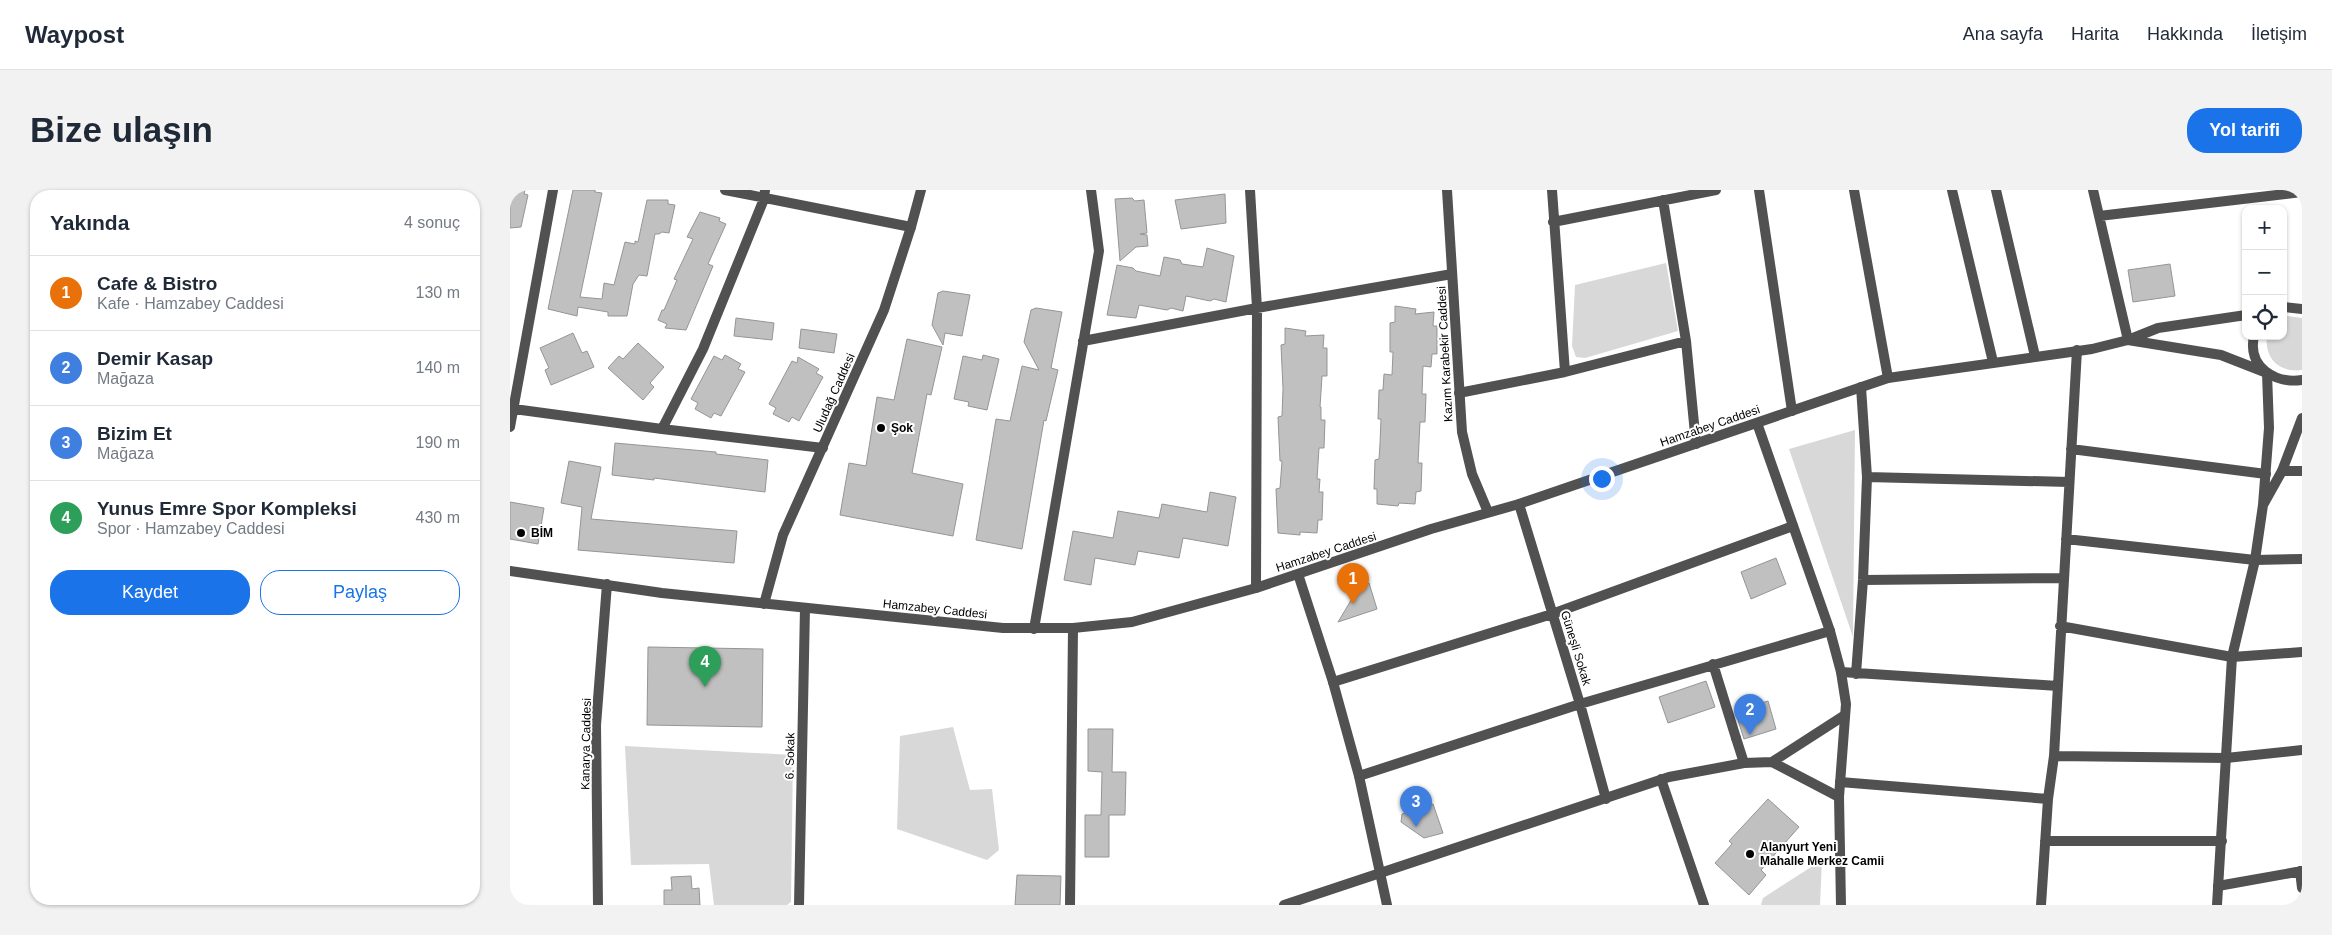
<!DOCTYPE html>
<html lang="tr">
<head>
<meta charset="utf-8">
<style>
	body { margin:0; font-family:Helvetica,sans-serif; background:#f2f2f3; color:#1f2937 }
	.controls { position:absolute; right:15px; top:15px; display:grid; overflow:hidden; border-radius:10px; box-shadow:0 1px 4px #0004 }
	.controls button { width:45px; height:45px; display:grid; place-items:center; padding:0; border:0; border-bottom:1px solid #e0e1e3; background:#fff; color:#1f2937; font:25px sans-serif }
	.you { position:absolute; left:1091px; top:288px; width:18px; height:18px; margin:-12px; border:4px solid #fff; border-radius:50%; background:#1a73e8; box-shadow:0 0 0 8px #1a73e833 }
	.badge { display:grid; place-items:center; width:32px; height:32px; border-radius:50%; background:#1a73e8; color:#fff; font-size:16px; font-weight:700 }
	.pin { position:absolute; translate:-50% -41px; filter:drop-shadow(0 1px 2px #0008) }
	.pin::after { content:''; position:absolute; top:26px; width:18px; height:15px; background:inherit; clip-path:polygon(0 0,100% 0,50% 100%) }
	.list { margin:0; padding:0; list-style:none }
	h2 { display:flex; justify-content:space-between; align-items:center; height:65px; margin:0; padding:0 20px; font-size:21px }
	h2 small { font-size:16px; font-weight:400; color:#747a83 }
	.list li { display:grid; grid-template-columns:32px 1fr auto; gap:15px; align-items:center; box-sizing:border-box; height:75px; padding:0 20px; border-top:1px solid #e0e1e3 }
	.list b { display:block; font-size:19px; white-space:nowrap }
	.list p { margin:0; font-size:16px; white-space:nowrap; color:#747a83 }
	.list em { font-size:16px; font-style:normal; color:#747a83 }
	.actions { display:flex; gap:10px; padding:15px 20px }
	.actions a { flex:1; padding:11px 0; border:1px solid #1a73e8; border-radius:20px; text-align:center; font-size:18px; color:#1a73e8 }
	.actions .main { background:#1a73e8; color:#fff }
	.icon { flex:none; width:28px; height:28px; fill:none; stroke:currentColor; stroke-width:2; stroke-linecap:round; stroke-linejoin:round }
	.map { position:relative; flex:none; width:1792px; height:715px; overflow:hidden; border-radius:20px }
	header { display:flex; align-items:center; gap:30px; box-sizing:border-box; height:70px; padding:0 25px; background:#fff; border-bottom:1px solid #e0e1e3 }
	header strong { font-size:24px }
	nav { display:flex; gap:28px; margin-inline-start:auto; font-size:18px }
	.intro { display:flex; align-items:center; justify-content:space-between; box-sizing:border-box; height:120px; padding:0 30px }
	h1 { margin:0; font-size:35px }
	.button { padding:12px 22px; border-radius:20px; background:#1a73e8; color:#fff; font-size:18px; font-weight:700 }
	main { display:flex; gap:30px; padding:0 30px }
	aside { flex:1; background:#fff; border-radius:20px; box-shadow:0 1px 4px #0004 }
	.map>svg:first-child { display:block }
</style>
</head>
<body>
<header>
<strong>Waypost</strong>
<nav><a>Ana sayfa</a><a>Harita</a><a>Hakkında</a><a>İletişim</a></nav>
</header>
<div class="intro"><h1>Bize ulaşın</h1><a class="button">Yol tarifi</a></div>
<main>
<aside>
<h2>Yakında<small>4 sonuç</small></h2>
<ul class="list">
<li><span class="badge" style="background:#e8710a">1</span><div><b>Cafe &amp; Bistro</b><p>Kafe · Hamzabey Caddesi</p></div><em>130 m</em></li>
<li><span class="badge" style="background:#3f7fe0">2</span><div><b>Demir Kasap</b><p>Mağaza</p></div><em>140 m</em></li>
<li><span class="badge" style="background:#3f7fe0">3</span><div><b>Bizim Et</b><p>Mağaza</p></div><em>190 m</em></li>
<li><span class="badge" style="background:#2e9e5b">4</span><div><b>Yunus Emre Spor Kompleksi</b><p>Spor · Hamzabey Caddesi</p></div><em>430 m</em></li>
</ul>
<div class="actions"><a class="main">Kaydet</a><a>Paylaş</a></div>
</aside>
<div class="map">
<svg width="1792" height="715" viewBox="0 0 1792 715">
	<rect width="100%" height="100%" fill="#fff"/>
	<path fill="#d8d8d8" d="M1156 73 1168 141 1075 168 1066 167 1062 156 1065 95Z
		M1777 126 1792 128V180C1770 183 1754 169 1757 146H1773V128Z
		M1345 240 1343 447 1279 259Z
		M443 537 460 600 482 599 489 660 477 670 387 639 390 546Z
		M115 556 283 565 281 712 277 715H204L199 674 121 675Z
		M1312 670 1310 715H1251L1253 708Z"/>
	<path fill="#c0c0c0" stroke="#959595" d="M0 0H15L14 4 18 5 11 37 0 38Z
		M63 0H85V2L92 3 70 107 92 109 94 93 104 95 115 52 125 54V51L128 52 137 10H158V14L165 15 159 43 152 42 149 44H145L137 86 129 85 123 94 117 126H98V122L68 117 67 126 38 119Z
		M715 4 716 33 671 39 665 10Z
		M622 8 625 11 634 10 637 43 630 44 637 45 638 56 626 57 610 71 605 9Z
		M190 22 210 28 209 31 216 34 198 74 203 76 176 140 155 138 157 134 148 130 152 120H154L167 90 164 89 183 49 177 47Z
		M697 58 724 66 716 112 704 109 700 111 676 106 673 121 661 118 657 120 629 115 626 128 597 125 607 75 623 78 626 81 650 86 654 67 670 70 672 74 693 77Z
		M1660 74 1665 106 1623 112 1618 80Z
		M433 101 460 105 452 146 435 143 433 155 422 135 428 103Z
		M885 116 906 119 905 124 924 122 923 136H927V164H922L921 177 913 176 912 204H916L915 232H910L908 273H912L911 301 906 302 905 314 889 313 888 316 867 314V299H864L865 270 869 269 870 254 871 229H868L869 200H873L874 184 882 185 883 162H880V133L885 132Z
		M526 118 552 122 541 178 548 180 536 231 534 230 512 359 466 350 486 229 500 231 512 176 529 180 514 152 521 120Z
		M226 128 264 133 262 150 224 146Z
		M775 138 796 141 795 146 814 145 813 158H817V186H812L810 217H811V230H815L814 258H809L807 289H810L809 302H813L812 330H808L807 343 790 342V345L768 343 766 299 770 298 772 271H770L768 227 772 226 773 199 771 155 775 154Z
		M291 139 327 144 324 163 289 158Z
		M63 143 72 163 77 161 84 177 41 195 35 180 39 178 30 158Z
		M397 149 432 157 421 205 417 204 402 283 453 294 443 346 330 325 339 273 356 276 367 207 384 210Z
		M128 153 154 177 140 193 144 197 133 210 98 178 109 166 113 169Z
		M215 165 231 174 228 179 235 182 211 226 204 223 201 228 185 219 188 213 181 209 204 166 212 170Z
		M473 165 489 169 477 220 458 216 459 212 444 209 453 166 472 170Z
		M288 167 309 179 306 183 313 187 289 231 282 227 279 232 263 224 266 218 259 214 282 171 287 173Z
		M105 253 206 262V264L258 270 255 302 144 288V290L102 285Z
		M59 271 91 277 81 329 227 341 224 373 68 360 72 317 51 313Z
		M700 302 726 307 718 356 673 348 669 368 628 361 625 375 585 368 581 395 554 390 563 341 603 348 608 321 649 328 652 314 697 322Z
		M0 312 34 318 28 354 0 349Z
		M1266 368 1276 394 1241 409 1231 382Z
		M859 393 867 419 828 432 849 397Z
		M138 457 253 459 252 537 137 535Z
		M1196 491 1205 517 1158 533 1149 507Z
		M1258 511 1266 539 1234 549 1225 521Z
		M578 539H603L602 582H616L615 625H599V667H575V625H591L592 582 578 581Z
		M1258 609 1289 637 1251 680 1256 685 1239 705 1205 673 1222 654 1219 651Z
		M923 614 933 643 914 648 891 632 892 624Z
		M507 685 551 686 550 715H505Z
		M181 686 182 699 189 698 190 715H154V700H162L161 687Z"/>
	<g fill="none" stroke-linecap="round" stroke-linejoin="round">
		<path stroke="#515151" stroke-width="10" d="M1226 548 1234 573"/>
		<path stroke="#515151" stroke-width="10" d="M215 0 401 37
			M740 0 747 118 746 398
			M1042 0 1055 182
			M1249 0 1282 221
			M1344 0 1378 188
			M1442 0 1483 172
			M1486 0 1525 166
			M1583 0 1618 150
			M1153 10 1176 151 1186 254
			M1589 26 1792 2
			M1043 32 1206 0
			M573 151 747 118 942 84
			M949 203 1055 182 1176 151
			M4 219 152 239 313 258
			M0 237 43 0
			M152 239 193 159 254 9 255 0
			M1561 259 1756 284
			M1772 281H1792
			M1357 287 1559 292
			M1009 314 1070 514 1096 609
			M1556 349 1745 370 1792 369
			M1353 390 1553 388
			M1550 436 1722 467 1792 462
			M524 439 589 61 581 0
			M1203 474 1226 548
			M1331 482 1548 496
			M1346 484 1353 390 1357 287 1351 197
			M823 492 1042 424 1283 336
			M1544 566 1716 568 1792 560
			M1262 572 1329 607
			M849 586 1070 514 1320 441
			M1151 589 1194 715
			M1330 592 1538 609
			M1535 651H1712
			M1790 681 1792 698
			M1708 696 1792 681
			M289 715 295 418
			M560 715 563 438
			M774 715 1159 587 1234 573 1262 572 1335 525
			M1531 715 1538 609 1544 566 1567 160"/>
		<path stroke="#515151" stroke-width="10" d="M937 0 952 242 962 284 978 322
			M1773 117 1792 119
			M1736 125 1648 138 1618 150 1711 165 1757 183 1759 238 1753 315 1772 281 1792 228
			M1744 146C1737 177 1765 194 1792 190
			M1247 233 1320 441 1331 482 1336 514 1329 607 1331 715
			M0 381 152 403 493 438H563L622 432 746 398 921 339 1009 314 1378 188 1582 159 1618 150
			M788 384 823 492 849 586 877 715
			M254 414 273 345 374 120 401 37 411 0
			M88 715 86 535 97 394
			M1707 715 1722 467 1745 370 1753 315"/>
	</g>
	<g fill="#000" stroke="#fff" stroke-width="2">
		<circle cx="371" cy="238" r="5"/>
		<circle cx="11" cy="343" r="5"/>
		<circle cx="1240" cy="664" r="5"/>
	</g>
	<g text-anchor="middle" stroke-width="4" stroke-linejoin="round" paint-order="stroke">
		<g font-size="12" fill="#000" stroke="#fff">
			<text transform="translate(935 164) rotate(-93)" y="4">Kazım Karabekir Caddesi</text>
			<text transform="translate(324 203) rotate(-66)" y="4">Uludağ Caddesi</text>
			<text transform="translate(1200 236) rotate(-19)" y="4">Hamzabey Caddesi</text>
			<text transform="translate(816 362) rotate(-18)" y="4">Hamzabey Caddesi</text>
			<text transform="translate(425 419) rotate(6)" y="4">Hamzabey Caddesi</text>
			<text transform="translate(1066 458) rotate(73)" y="4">Güneşli Sokak</text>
			<text transform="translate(76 554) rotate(-89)" y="4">Kanarya Caddesi</text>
			<text transform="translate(280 566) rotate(-89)" y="4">6. Sokak</text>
		</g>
		<g font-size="12" font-weight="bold" fill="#000" stroke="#fff" text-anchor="start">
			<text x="381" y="242">Şok</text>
			<text x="21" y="347">BİM</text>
			<text x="1250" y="661">Alanyurt Yeni<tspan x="1250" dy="14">Mahalle Merkez Camii</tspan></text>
		</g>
	</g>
</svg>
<div class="controls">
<button>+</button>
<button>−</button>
<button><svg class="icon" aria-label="locate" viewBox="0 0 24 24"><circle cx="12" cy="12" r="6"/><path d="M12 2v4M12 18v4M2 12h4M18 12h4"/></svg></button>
</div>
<div class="you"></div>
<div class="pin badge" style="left:843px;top:414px;background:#e8710a">1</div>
<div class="pin badge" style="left:1240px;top:545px;background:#3f7fe0">2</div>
<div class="pin badge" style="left:906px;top:637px;background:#3f7fe0">3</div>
<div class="pin badge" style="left:195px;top:497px;background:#2e9e5b">4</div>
</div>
</main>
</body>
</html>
